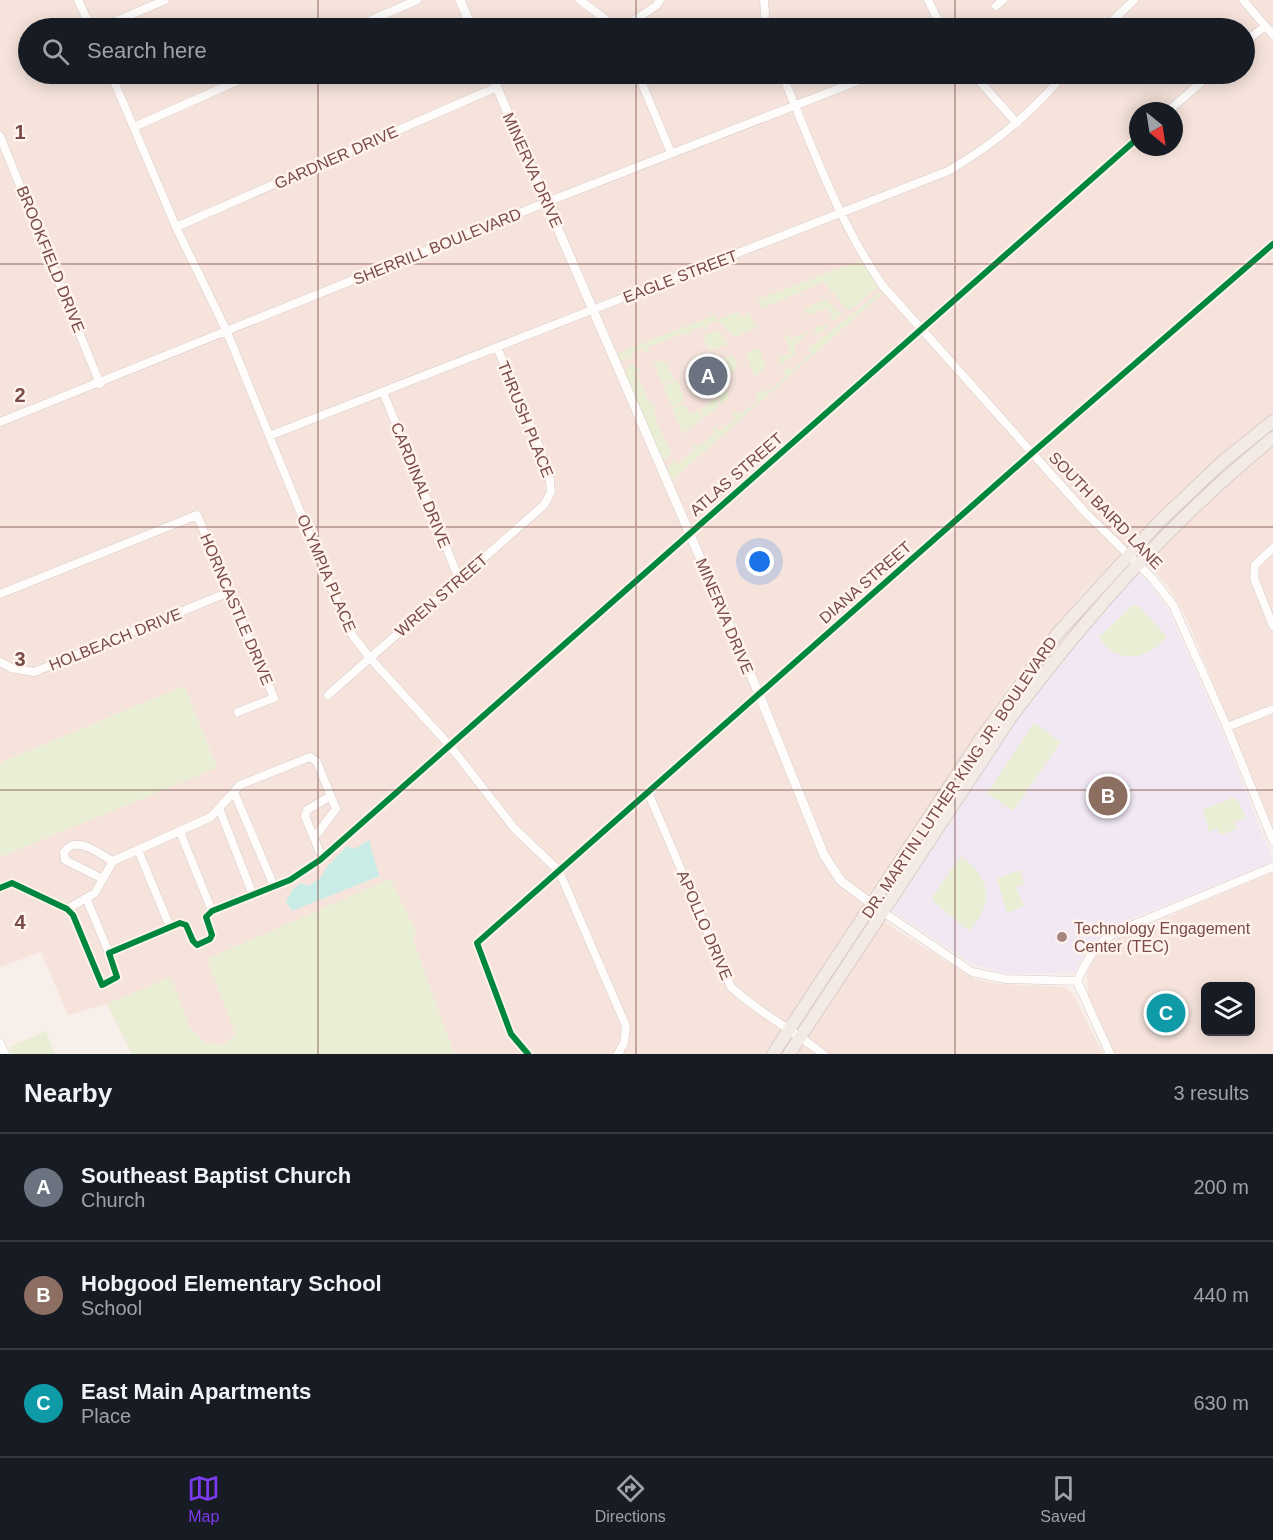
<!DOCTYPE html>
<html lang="en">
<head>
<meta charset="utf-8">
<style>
	body { margin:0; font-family:Helvetica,sans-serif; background:#20242c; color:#f1f3f6 }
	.controls { position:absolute; right:18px; bottom:18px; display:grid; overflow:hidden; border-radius:9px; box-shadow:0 3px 15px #0003 }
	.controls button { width:54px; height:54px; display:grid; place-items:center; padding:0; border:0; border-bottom:2px solid #363941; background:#171b24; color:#f1f3f6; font:30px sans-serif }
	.compass { position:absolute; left:1129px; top:102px; width:54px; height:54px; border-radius:50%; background:#171b24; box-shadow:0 3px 15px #0003; rotate:150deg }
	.you { position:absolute; left:760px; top:562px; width:21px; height:21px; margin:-15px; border:4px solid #fff; border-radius:50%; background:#1a73e8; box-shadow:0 0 0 9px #1a73e833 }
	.badge { display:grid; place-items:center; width:39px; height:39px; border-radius:50%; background:#7c3aed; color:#fff; font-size:20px; font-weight:700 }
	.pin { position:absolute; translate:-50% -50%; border:3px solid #fff; box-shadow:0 2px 6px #0006 }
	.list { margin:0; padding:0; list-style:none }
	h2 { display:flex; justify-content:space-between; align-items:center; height:78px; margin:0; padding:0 24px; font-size:26px }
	h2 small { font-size:20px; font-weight:400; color:#9ea1a6 }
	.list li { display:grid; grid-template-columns:39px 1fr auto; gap:18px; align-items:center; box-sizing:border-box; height:108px; padding:0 24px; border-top:2px solid #363941 }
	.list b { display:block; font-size:22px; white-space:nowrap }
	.list p { margin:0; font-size:20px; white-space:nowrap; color:#9ea1a6 }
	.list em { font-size:20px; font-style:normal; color:#9ea1a6 }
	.icon { flex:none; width:33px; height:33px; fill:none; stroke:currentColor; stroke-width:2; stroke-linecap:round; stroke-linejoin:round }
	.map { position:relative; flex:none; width:1273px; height:1054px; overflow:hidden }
	.search { position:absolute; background:#171b24; box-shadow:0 3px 15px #0003; left:18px; right:18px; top:18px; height:66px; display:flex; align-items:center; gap:15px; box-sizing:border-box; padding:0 21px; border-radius:33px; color:#9ea1a6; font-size:22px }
	.sheet { height:402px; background:#171b24 }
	nav { display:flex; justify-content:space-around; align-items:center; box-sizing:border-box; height:84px; border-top:2px solid #363941; background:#171b24; font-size:16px; color:#9ea1a6 }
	nav a { display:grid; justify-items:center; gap:3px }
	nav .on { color:#7c3aed }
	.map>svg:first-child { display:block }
</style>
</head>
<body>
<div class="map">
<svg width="1273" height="1054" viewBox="0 0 1273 1054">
	<rect width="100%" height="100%" fill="#f8efeb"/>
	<path fill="#f6e4dc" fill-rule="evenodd" d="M0 0H1273V416L1238 444 1133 540 1079 598 1010 684 765 1054H454L390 879 236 1035 222 1045 204 1042 190 1028 170 978 107 1004 68 1015 41 952 0 967V857L217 767 184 686 0 763ZM28 28H1244V74H28ZM1138 111H1174V147H1138Z
		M1273 443V829L1186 617 1168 587 1147 563 1148 557Z
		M1273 872V1054H1112L1088 995 1087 973 1097 952 1111 941ZM1206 987H1250V1032H1206Z
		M884 922 974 979 1001 984 1065 987 1074 996 1103 1054H797L879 923Z"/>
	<path fill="#f1e8f4" d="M1137 573 1149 583 1168 609 1224 736 1273 861 1116 925 1089 946 1074 973H1004L974 965 892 911 1016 722 1069 650Z"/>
	<path fill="#eaeed4" d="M862 260 879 286 851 309H846L824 282 762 308 758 299Z
		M880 292H884L671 481 666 470 674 460 678 464 695 450 692 445 694 443 698 447 716 433 712 428 715 426 719 431 735 419 732 414 736 410 740 414 758 401 755 397 762 389 767 393 785 377 782 372 789 367 792 371 811 354 808 349Z
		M826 299 841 314 818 335 813 329 833 322 828 308 807 315 804 309Z
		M738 312 741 317 749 313 756 328 735 337 718 320Z
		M715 315 717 321 706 325 707 328 703 330 701 327 690 331 691 334 686 336 684 333 648 347 649 352 645 353 642 349 631 354 633 358 621 361 616 354Z
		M719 330 728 344 709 351 703 336Z
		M809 331 793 347 796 353 781 365 778 358 791 353 784 335 787 334 789 339Z
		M759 348 766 367 755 377 746 354Z
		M733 355 738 368 722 375 717 361Z
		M664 360 673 377 676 379 662 384 654 363Z
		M629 365 636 366 640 370 636 373 649 403 652 402 656 411 653 413 671 454 666 459 660 458 624 372Z
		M678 380 684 402 672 406 663 386Z
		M723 383 729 398 721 404 714 386Z
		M712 387 719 406 704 418 701 410 706 407V404L716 400Z
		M685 404 689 414 699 410 702 419 683 434 672 408Z
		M1133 605H1138L1167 637C1147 660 1117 666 1099 637Z
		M184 686 217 768 0 857V763Z
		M1034 723 1061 742 1013 811 987 793Z
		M1232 798 1238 800 1246 818 1234 822 1237 829 1220 835 1217 828 1209 832 1203 809Z
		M961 856C991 879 995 902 969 931L934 902 932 897Z
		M1020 870 1024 884 1016 887 1024 906 1007 913 997 879Z
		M390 879 416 932 413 940 454 1054H132L107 1004 171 977 190 1028 204 1042 222 1045 236 1035 207 959Z
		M46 1031 55 1054H11L9 1047Z"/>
	<path fill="#caece6" d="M369 840 379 876 292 911 286 902 293 889 301 883 308 886 322 877 325 869 347 846 354 849Z"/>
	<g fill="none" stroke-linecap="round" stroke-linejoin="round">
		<defs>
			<path id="minor" d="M78 0 91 28
				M580 0 617 28
				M764 0 766 28
				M928 0 942 28
				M1243 0 1273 35
				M996 6 1003 0
				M100 28 165 0
				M353 28 417 0
				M623 28 657 5 660 0
				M1105 28 1134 0
				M1244 43 1265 26
				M111 74 176 227 227 332 348 629 369 657 451 747 514 828 559 871 626 1026 624 1043 618 1054
				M638 74 671 153
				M782 74C812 146 838 221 883 286L1084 511 1152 578 1173 605 1227 727 1273 841
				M973 74 1017 123
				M1168 111 1211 74
				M134 127 253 74
				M0 136 100 384
				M176 227 497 87
				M383 392 459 579
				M0 422 547 202 876 74
				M269 436 948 171C993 145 1031 114 1064 74
				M1273 548 1255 565 1254 578 1273 626
				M0 594 197 515 274 698 238 712
				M0 662 11 668 34 672 229 592
				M328 695 544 505 551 492 549 470 497 347
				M1227 727 1273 709
				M234 792 274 886
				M648 792 731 987C759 1013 793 1030 823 1054
				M219 808 253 895
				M180 832 212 911
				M314 838 305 816 307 810 331 796
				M138 850 170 927
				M103 879 65 860 64 852C76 834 99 854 113 861
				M0 888 12 883 67 909 73 915 102 985 117 977 109 953 180 923 186 925 193 941 197 945 210 939 212 935 206 917 212 911 290 880 320 860 1138 138
				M87 900 109 953
				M67 909 95 893 113 861 211 817 240 785 310 757 317 762 336 809 314 838 322 858
				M883 912 972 972 1006 979 1077 981
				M0 1043 5 1054
				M528 1054 511 1034 477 943 1032 453 1273 244
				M1110 1054 1077 981C1087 960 1095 944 1116 932L1273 867"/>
			<path id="tertiary" d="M460 0 472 28
				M491 74 759 694 824 855 841 881 876 907"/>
			<path id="primary" d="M773 1054 980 740 1057 634 1159 522 1221 463 1273 421
				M789 1054 1011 717C1090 612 1171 521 1273 438"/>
		</defs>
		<use href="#minor" stroke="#d7cac8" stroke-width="9"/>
		<use href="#tertiary" stroke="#d7cac8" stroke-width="10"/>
		<use href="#primary" stroke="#dacbc8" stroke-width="14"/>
		<use href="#minor" stroke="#fefdfc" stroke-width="8"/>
		<use href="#tertiary" stroke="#fefdfc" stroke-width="9"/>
		<use href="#primary" stroke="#f3eae5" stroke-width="12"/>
		<defs>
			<path id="cycleway" d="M0 888 12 883 67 909 73 915 102 985 117 977 109 953 180 923 186 925 193 941 197 945 210 939 212 935 206 917 212 911 290 880 320 860 1138 138
				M528 1054 511 1034 477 943 1032 453 1273 244"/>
		</defs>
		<use href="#cycleway" stroke="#fff3ed" stroke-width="10"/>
		<use href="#cycleway" stroke="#00873e" stroke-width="6"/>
	</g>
	<path fill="none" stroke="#7a4c47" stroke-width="1.5" stroke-opacity="0.55" d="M318 0V28M636 0V28M955 0V28M318 74V1054M636 74V1054M955 74V1054M0 264H1273M0 527H1273M0 790H1273"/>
	<circle fill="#a68580" stroke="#fff3ed" stroke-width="2" cx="1062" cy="937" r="6"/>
	<g text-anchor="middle" stroke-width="5" stroke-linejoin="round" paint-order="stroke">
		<g font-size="16" fill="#7a4c47" stroke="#fff3ed">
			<text transform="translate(336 157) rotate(-24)" y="6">GARDNER DRIVE</text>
			<text transform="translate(533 170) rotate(66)" y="6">MINERVA DRIVE</text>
			<text transform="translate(437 246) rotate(-22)" y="6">SHERRILL BOULEVARD</text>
			<text transform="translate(51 259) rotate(68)" y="6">BROOKFIELD DRIVE</text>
			<text transform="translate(680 276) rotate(-21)" y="6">EAGLE STREET</text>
			<text transform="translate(526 419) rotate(68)" y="6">THRUSH PLACE</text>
			<text transform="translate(736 474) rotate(-41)" y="6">ATLAS STREET</text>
			<text transform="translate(421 485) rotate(68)" y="6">CARDINAL DRIVE</text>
			<text transform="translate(1106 510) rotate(46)" y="6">SOUTH BAIRD LANE</text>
			<text transform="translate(327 573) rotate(67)" y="6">OLYMPIA PLACE</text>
			<text transform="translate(865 582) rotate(-41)" y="6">DIANA STREET</text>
			<text transform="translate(441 595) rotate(-41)" y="6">WREN STREET</text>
			<text transform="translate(237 609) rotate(67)" y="6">HORNCASTLE DRIVE</text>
			<text transform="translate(725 616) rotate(67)" y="6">MINERVA DRIVE</text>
			<text transform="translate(115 639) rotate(-22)" y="6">HOLBEACH DRIVE</text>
			<text transform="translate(959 777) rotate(-56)" y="6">DR. MARTIN LUTHER KING JR. BOULEVARD</text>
			<text transform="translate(705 925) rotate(67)" y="6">APOLLO DRIVE</text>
		</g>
		<g font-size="16" fill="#7a4c47" stroke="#fff3ed" text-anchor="start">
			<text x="1074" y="934">Technology Engagement<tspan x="1074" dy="18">Center (TEC)</tspan></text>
		</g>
	</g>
	<g font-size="20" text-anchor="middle" font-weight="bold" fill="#7a4c47" stroke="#fff3ed" stroke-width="5" stroke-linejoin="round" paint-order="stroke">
		<text x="20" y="139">1</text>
		<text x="20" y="402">2</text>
		<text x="20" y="666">3</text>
		<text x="20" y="929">4</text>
	</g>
</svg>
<div class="controls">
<button><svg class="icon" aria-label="layers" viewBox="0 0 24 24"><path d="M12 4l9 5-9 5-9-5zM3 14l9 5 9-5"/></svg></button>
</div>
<svg class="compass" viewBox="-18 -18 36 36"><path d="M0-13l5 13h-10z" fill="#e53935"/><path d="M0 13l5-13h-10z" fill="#9ea1a6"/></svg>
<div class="you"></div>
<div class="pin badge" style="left:708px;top:376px;background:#6b7280">A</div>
<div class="pin badge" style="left:1108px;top:796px;background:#8d6e63">B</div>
<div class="pin badge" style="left:1166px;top:1013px;background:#0f9aa8">C</div>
<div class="search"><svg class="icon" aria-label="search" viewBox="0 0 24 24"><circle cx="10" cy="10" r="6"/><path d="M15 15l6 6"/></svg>Search here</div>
</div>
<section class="sheet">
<h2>Nearby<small>3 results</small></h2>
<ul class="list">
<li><span class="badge" style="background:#6b7280">A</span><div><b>Southeast Baptist Church</b><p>Church</p></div><em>200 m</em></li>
<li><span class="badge" style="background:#8d6e63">B</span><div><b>Hobgood Elementary School</b><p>School</p></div><em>440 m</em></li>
<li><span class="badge" style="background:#0f9aa8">C</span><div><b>East Main Apartments</b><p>Place</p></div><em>630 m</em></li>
</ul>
</section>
<nav>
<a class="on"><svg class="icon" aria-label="map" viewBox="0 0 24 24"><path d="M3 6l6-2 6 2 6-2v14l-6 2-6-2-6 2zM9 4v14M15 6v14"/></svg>Map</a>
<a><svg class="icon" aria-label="directions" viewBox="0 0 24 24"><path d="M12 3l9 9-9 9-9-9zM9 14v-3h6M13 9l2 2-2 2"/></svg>Directions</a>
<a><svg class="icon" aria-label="saved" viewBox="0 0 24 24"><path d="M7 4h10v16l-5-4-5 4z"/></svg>Saved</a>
</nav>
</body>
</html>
